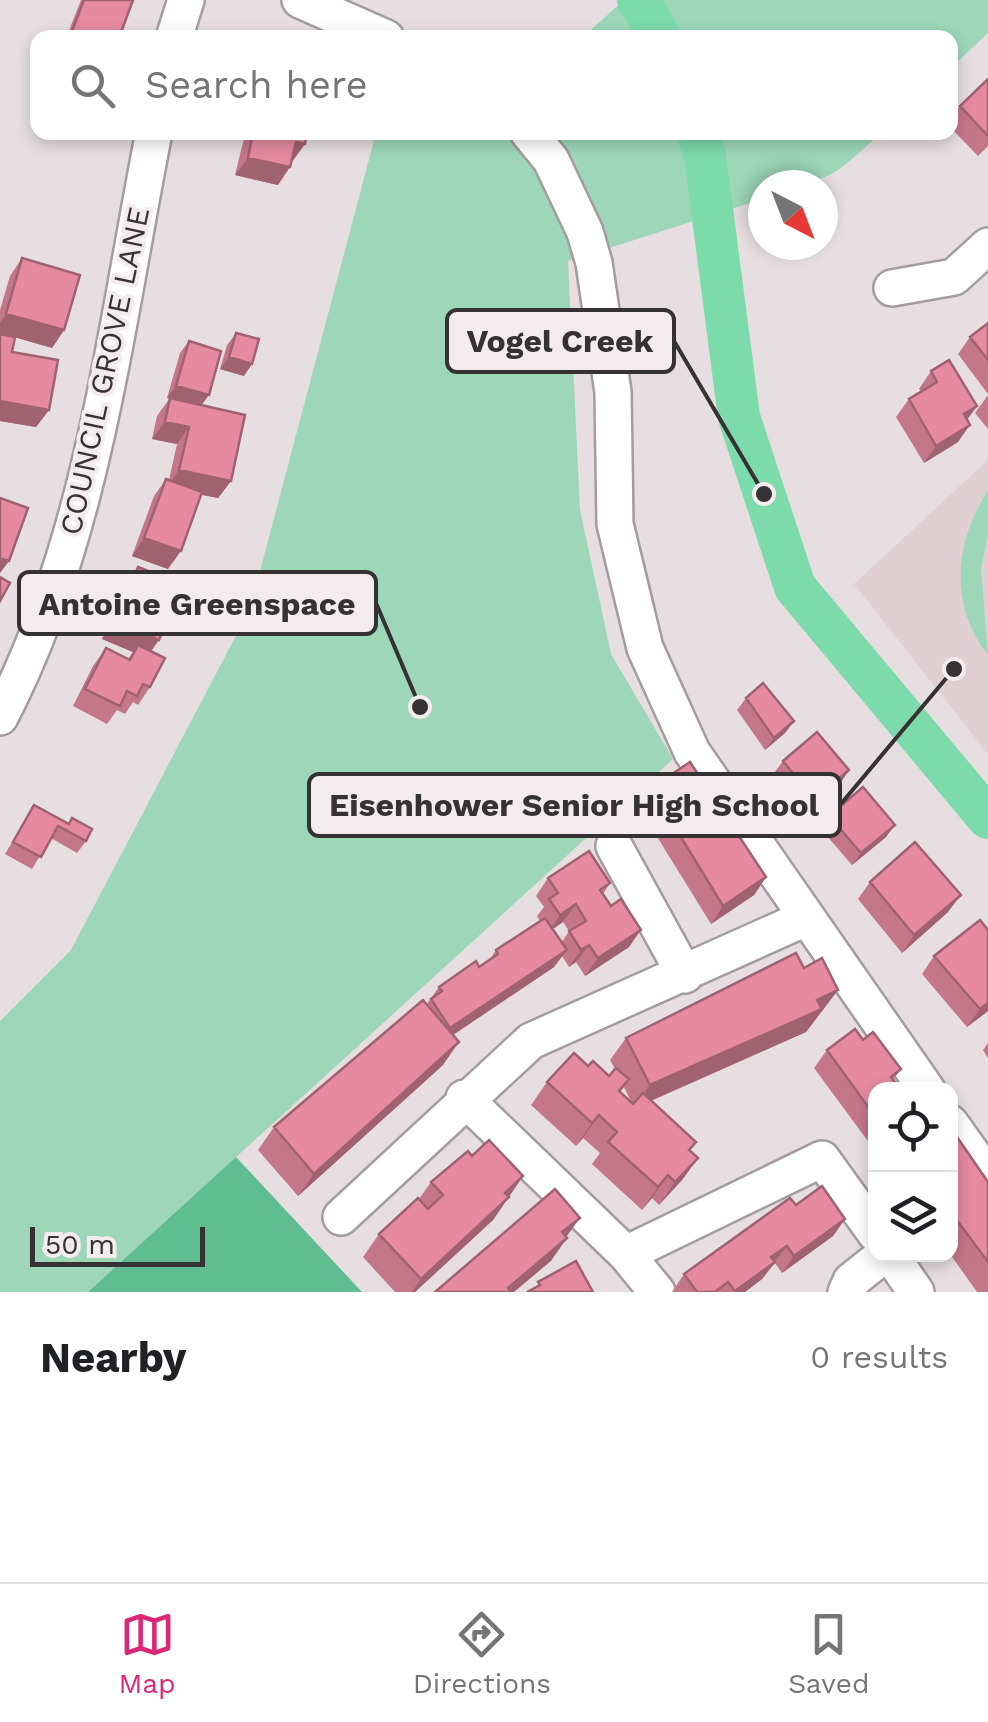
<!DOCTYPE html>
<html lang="en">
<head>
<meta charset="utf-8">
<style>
	body { margin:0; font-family:"Work Sans",sans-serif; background:#f6f6f6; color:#202124 }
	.controls { position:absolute; right:30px; bottom:30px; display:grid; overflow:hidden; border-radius:20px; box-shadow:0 5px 15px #0003 }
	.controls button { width:90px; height:90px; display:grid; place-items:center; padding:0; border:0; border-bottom:2px solid #e0e0e0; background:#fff; color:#202124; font:50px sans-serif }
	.compass { position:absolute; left:748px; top:170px; width:90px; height:90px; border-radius:50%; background:#fff; box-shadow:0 5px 15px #0003; rotate:138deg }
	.scale { position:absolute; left:30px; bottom:25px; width:175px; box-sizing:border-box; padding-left:10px; border:5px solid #353233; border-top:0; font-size:28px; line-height:35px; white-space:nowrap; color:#353233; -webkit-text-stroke:8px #f3ebed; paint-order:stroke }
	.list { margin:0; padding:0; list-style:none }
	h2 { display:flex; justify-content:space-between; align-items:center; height:130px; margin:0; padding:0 40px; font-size:42px }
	h2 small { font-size:32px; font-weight:400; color:#757577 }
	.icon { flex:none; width:55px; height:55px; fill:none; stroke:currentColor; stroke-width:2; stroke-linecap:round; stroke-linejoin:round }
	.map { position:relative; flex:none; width:988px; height:1292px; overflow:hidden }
	.search { position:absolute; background:#fff; box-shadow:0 5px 15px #0003; left:30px; right:30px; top:30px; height:110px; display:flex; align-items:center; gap:25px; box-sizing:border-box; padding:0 35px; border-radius:20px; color:#757577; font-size:38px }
	.sheet { height:290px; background:#fff }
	nav { display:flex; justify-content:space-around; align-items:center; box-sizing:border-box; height:140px; border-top:2px solid #e0e0e0; background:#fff; font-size:28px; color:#757577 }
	nav a { display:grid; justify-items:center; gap:5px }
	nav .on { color:#db2777 }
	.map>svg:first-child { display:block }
</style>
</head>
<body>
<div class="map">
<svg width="988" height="1292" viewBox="0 0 988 1292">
	<rect width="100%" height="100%" fill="#e6dee0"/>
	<path fill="#e0d0d3" d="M988 460V754L854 584Z"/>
	<path fill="#9dd7b8" d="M624 0H988V33L951 68 950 38 583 37Z
		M376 133H881C833 176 830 185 763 185V199L568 261 580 510 611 654 673 759 88 1292H0V1021L71 950 250 609Z
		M988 491V535L981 569 988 655C949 606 954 542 988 491Z"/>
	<path fill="#5fbd90" d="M236 1157 362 1292H88Z"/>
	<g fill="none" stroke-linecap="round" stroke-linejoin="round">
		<path stroke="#7cdaab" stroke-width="42" d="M638 0 661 38
			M697 132 705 156 739 417 795 587 988 818"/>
		<defs>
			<path id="minor" d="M300 0 386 38
				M174 38 186 0
				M528 132 551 160 585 232 594 263 613 392 615 524 645 648 692 752 927 1090
				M892 288 954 277 988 246
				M0 717C93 538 115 329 154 132
				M614 846 685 975
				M464 1098 626 1254 657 1292
				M950 1123 988 1176
				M341 1217 531 1041 806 918
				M626 1254 822 1159 876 1234
				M890 1254 916 1292
				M846 1292 851 1281 885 1254"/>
		</defs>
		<use href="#minor" stroke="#a49c9e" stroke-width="40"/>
		<use href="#minor" stroke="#fff" stroke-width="35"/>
	</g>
	<path fill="#c5778a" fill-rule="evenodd" d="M81 0H133L119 38H66Z
		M988 79V146L978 156 950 127V119L960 106Z
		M239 132H307L278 185 235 175 245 134Z
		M22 258 64 330 52 348 15 337 12 352 49 410 36 427 0 421V334L11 336 0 333V310L10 276Z
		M988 323V394L958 354 970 337Z
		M236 333 244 376 220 369 227 345Z
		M189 341 202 405 231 481 218 498 201 495 168 569 132 556 154 496 166 479 169 480 177 444 152 439 157 416 170 398 172 399 167 398 180 353Z
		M931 371 977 406 967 419 958 442 924 463 896 417 909 399 921 392 919 389Z
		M988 395V429L975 413Z
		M138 567 172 597 181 601 185 585 193 573 220 608 211 620 181 611 167 633 162 631 151 651 150 687 138 705 133 702 125 714 117 710 107 724 73 706 93 666 106 648 128 659 133 652 102 639 126 584Z
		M746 698 794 721 785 733 765 750 737 710Z
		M783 761 849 770 841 782 806 811 774 773Z
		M651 788 766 877 754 895 711 924 638 806Z
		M34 805 68 824 72 818 86 841 77 853 51 838 32 869 5 854Z
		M829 816 886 837 852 865 820 828Z
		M548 878 610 883 603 894 629 947 585 976 576 962 569 967 562 956 554 967 453 1035 443 1065 298 1196 258 1150 274 1127 426 1005 439 987 479 967 489 961 496 950 540 921 537 916 544 907 536 896ZM563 922 569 931 562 942 553 929Z
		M870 882 948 912 902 953 858 899Z
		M988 930V1011L967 1027 922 974 934 956Z
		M804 968 838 990 806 1032 651 1101 690 1150 698 1158 682 1180 659 1205 652 1198 642 1210 592 1164 600 1153 583 1138 576 1146 531 1105 547 1082 588 1066 609 1076 615 1069 610 1060 626 1038ZM624 1087 631 1102 620 1092Z
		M863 1040 901 1069 893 1080 876 1090V1152L814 1068 827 1050Z
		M988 1043V1058L983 1050Z
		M950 1142 988 1182V1292H977L950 1254Z
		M472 1156 523 1176 493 1220 415 1292H395L363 1257 379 1234 419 1199 431 1182Z
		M796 1205 845 1219 833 1236 782 1273 775 1263 762 1279 745 1292H672L684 1274Z"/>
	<path fill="#a06171" d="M72 31 88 38H68Z
		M296 142 305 144 292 162Z
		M248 158 290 167 278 185 235 175Z
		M6 314 64 330 52 348 0 333V323Z
		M229 357 252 364 244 376 220 369Z
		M176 386 209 395 200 407 167 398Z
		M0 401 49 410 36 427 0 421Z
		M977 406 964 424V414Z
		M165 422 189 427 177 444 152 439Z
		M970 425 958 442 924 463 936 446Z
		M179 470 231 481 218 498 167 487Z
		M144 538 181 551 168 569 132 556Z
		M0 558 9 561 0 573Z
		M186 598 220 608 211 620 178 610Z
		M171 612 179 615 167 633 158 630Z
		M115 621 159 640 147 657 138 645 133 652 102 639Z
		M794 721 785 733 765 750 774 738Z
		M849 770 841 782 806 811 814 799Z
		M895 825 886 837 852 865 861 853Z
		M766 877 754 895 711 924 723 906Z
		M961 895 948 912 902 953 914 935Z
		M576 904 563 922 548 932 560 915Z
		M641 930 629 947 585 976 598 958Z
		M589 945 576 962 569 967 581 950Z
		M567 950 554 967 438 1045 450 1028Z
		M838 990 806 1032 634 1108 650 1085Z
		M988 1003V1011L967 1027 980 1009Z
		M459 1042 443 1065 298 1196 314 1174Z
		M599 1115 583 1138 576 1146 592 1123Z
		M698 1158 682 1180 659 1205 675 1182Z
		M668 1175 652 1198 642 1210 658 1187Z
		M523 1176 493 1220 415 1292H412L421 1279Z
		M580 1218 564 1240 562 1232Z
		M845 1219 833 1236 782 1273 794 1256Z
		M567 1238 551 1261 514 1292H505Z
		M787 1246 762 1279 745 1292H734L760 1273 771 1257Z"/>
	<path fill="#e58aa1" stroke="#a06171" stroke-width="2.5" d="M84 0H133L119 38H88L72 31Z
		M988 79V136L960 106Z
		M253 132H307L305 144 296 142 290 167 248 158Z
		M22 258 80 275 64 330 6 314Z
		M988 323V360L970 337Z
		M236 333 259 339 252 364 229 357Z
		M0 334 15 337 12 352 58 360 49 410 0 401Z
		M189 341 221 351 209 395 176 386Z
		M949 360 977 406 964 414 970 425 936 446 909 399 937 382 931 371Z
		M170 398 245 415 231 481 179 470 189 427 165 422Z
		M166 479 202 492 181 551 144 538Z
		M0 498 28 508 9 561 0 558Z
		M138 567 178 583 172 597 185 602 179 615 171 612 159 640 115 621Z
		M0 577 10 583 0 601Z
		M138 645 165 658 150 687 143 684 137 696 127 691 120 706 85 689 106 648 130 660Z
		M763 683 794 721 774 738 746 698Z
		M817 732 849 770 814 799 783 761Z
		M690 762 766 877 723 906 651 788Z
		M863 787 895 825 861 853 829 816Z
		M34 805 69 824 72 818 92 829 86 841 58 826 41 857 13 842Z
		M915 842 961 895 914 935 870 882Z
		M589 851 610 883 600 890 611 906 621 899 641 930 598 958 589 945 581 950 569 931 586 921 576 904 560 915 549 899 558 893 548 878Z
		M545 918 567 950 450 1028 431 999 442 991 439 987 476 961 479 967 498 954 496 950Z
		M980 920 988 930V1003L980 1009 934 956Z
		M796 953 804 968 822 958 838 990 817 1000 822 1009 650 1085 626 1038Z
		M423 1000 459 1042 314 1174 274 1127Z
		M855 1029 863 1040 873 1032 901 1069 891 1077 901 1090H876V1118L827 1050Z
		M574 1053 588 1066 593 1061 609 1076 616 1068 629 1079 619 1091 633 1104 643 1093 696 1142 689 1150 698 1158 675 1182 668 1175 658 1187 608 1142 617 1132 599 1115 592 1123 547 1082Z
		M957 1137 988 1182V1262L950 1211V1142Z
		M489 1140 523 1176 505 1193 509 1197 421 1279 379 1234 418 1198 428 1209 443 1195 431 1182 468 1151 472 1156Z
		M822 1186 845 1219 794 1256 787 1246 771 1257 775 1262 735 1291 728 1282 715 1292H697L684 1274 790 1198 796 1205Z
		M555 1189 580 1218 562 1232 567 1238 508 1288 511 1292H435Z
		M576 1261 593 1292H527L540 1285 538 1282Z"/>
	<g text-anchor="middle" stroke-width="8" stroke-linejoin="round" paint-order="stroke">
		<g font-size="30" fill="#353233" stroke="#f3ebed">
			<text transform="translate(105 371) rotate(-78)" y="10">COUNCIL GROVE LANE</text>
		</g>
	</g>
	<path fill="none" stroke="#353233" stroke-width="4" d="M764 494L674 341M420 707L376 603M954 669L840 805"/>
	<g fill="#353233" stroke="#f3ebed" stroke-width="4">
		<circle cx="764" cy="494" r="10"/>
		<circle cx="420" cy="707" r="10"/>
		<circle cx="954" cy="669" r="10"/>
	</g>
	<g fill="#f3ebed" stroke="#353233" stroke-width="4">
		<rect x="447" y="310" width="227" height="62" rx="10"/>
		<rect x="19" y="572" width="357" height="62" rx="10"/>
		<rect x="309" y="774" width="531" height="62" rx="10"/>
	</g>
	<g font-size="32" text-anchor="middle" font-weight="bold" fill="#353233">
		<text x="560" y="352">Vogel Creek</text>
		<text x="197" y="615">Antoine Greenspace</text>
		<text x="574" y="816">Eisenhower Senior High School</text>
	</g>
</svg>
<div class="controls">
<button><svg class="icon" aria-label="locate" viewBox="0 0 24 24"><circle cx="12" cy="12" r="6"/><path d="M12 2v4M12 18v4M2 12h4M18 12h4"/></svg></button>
<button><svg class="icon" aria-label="layers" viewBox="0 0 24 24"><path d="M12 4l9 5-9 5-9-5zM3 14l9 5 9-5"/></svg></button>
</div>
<svg class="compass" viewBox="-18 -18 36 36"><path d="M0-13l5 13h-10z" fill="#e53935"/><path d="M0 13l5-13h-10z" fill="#757577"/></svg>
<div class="scale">50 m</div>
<div class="search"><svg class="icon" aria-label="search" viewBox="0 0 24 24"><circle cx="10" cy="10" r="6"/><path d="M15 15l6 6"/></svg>Search here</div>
</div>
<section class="sheet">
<h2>Nearby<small>0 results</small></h2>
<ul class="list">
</ul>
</section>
<nav>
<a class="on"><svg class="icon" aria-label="map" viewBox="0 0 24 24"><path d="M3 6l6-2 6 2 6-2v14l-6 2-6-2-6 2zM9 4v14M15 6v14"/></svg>Map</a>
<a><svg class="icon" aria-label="directions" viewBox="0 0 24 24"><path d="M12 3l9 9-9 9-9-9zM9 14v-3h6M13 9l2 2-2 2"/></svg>Directions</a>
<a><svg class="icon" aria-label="saved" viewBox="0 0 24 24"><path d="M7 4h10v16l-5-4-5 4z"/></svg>Saved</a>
</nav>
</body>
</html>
